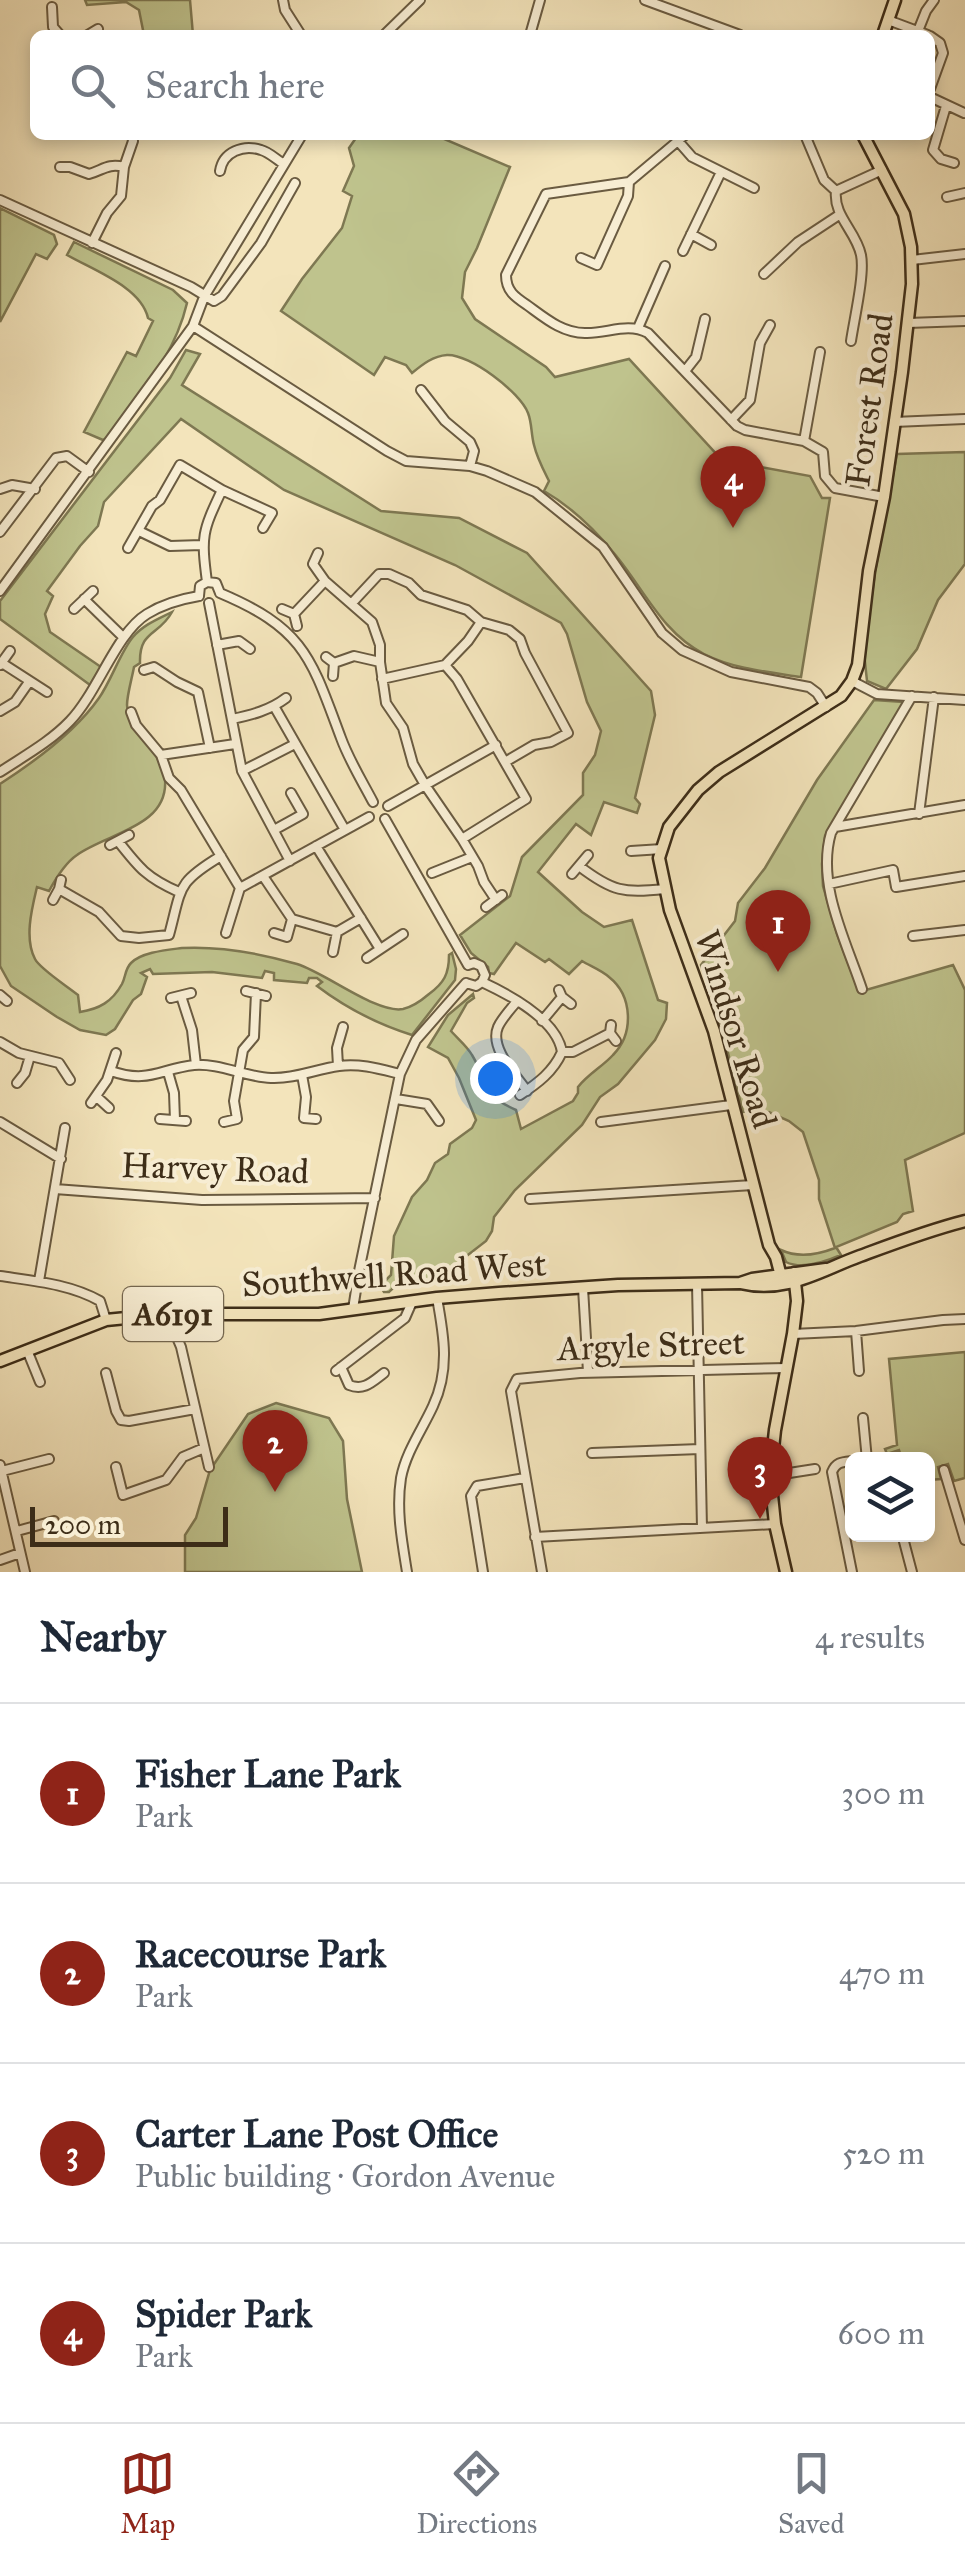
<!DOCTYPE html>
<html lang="en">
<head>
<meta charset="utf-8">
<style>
	body { margin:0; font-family:"IM FELL Great Primer",serif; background:#f6f6f7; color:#1f2937 }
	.controls { position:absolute; right:30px; bottom:30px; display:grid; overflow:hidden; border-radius:15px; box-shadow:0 5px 15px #0003 }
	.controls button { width:90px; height:90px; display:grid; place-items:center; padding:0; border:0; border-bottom:2px solid #e0e1e3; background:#fff; color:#1f2937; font:50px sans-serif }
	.scale { position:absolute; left:30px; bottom:25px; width:198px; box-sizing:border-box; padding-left:10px; border:5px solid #3d2d18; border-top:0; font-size:28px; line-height:35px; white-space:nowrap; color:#3d2d18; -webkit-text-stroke:8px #f7edd3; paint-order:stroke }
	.you { position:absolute; left:495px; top:1078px; width:35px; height:35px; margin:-25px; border:8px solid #fff; border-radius:50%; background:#1a73e8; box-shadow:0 0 0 15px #1a73e833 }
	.badge { display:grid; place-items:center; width:65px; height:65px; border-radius:50%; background:#8f2418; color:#fff; font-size:32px; font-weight:700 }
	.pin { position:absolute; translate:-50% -82px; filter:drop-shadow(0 2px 5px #0008) }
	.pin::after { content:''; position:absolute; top:52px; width:35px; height:30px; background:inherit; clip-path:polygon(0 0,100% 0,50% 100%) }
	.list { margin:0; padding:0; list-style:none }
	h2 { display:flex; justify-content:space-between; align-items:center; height:130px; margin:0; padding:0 40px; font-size:42px }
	h2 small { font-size:32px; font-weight:400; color:#747a83 }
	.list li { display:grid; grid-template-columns:65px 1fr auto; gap:30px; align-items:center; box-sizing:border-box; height:180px; padding:0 40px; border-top:2px solid #e0e1e3 }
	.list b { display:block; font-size:38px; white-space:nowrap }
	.list p { margin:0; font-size:32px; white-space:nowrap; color:#747a83 }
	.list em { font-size:32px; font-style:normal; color:#747a83 }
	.icon { flex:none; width:55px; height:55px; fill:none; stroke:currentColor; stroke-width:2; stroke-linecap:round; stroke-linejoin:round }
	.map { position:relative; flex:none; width:965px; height:1572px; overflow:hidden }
	.search { position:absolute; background:#fff; box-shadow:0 5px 15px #0003; left:30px; right:30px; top:30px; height:110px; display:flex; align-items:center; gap:25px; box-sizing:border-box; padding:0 35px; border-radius:15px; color:#747a83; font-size:38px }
	.sheet { height:850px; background:#fff }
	nav { display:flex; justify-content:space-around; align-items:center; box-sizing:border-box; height:140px; border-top:2px solid #e0e1e3; background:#fff; font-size:28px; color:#747a83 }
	nav a { display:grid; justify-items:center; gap:5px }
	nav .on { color:#8f2418 }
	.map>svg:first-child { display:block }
</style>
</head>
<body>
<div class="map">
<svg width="965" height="1572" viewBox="0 0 965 1572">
	<rect width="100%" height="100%" fill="#f3e4bb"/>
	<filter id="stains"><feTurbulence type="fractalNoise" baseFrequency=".002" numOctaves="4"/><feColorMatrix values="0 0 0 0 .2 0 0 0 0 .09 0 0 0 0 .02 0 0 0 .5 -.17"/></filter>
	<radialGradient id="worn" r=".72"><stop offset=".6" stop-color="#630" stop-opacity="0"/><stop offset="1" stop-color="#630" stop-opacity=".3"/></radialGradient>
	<path fill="#bfc38d" stroke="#7e7852" stroke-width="2.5" d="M85 0H190L193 35H144L139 10 126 2 87 5Z
		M358 135H435L510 167 477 248 465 272 462 298 475 319 546 367 555 377 629 359 722 460 810 476 822 498H830L801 677C768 672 734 669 704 654 661 632 643 587 613 552 594 529 570 506 544 491L549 481C543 469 537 458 534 445 531 434 532 423 528 413 520 392 470 354 447 355 433 356 423 364 412 373L406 365 385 357 374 375 281 311 302 279 342 228 352 196 343 191 354 166 349 148Z
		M0 208 54 235 57 244 47 259 36 254 0 322Z
		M74 242 173 290 187 303C175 355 141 393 110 436L103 440 84 432 127 352 136 356 153 321 148 318C141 287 93 270 67 255Z
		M186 350 200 354 182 385 381 511 459 518 527 553 651 691 655 715 635 798 640 804 637 813 604 802 591 835 576 824 538 872 582 912 604 927 632 920 658 1000 667 1003 666 1019 655 1040 618 1084 600 1097 582 1125 515 1190 494 1217 492 1231 486 1241 442 1275 441 1281C419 1290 408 1272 389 1292H384L380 1286 391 1275 394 1236 412 1197 427 1180 435 1163 448 1154 450 1144 472 1128 476 1120 459 1078 448 1058 428 1047 448 1015 473 994 474 998 467 1003 451 1031C458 1039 467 1046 472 1055 489 1083 480 1094 516 1110L521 1129 573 1101 578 1093V1087C588 1074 602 1067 613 1055 634 1034 633 996 609 977 601 970 590 966 582 961L569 974 549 959 545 962 516 943 494 974 489 973 488 967 471 953 460 935 510 896 522 857 583 795V773L595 755 601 731 587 702 567 634 561 623 455 565 284 490 181 419 104 502 98 526 80 546 47 591 53 596 45 614 50 632 101 667 90 685 0 619V601L170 378Z
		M965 452V564L938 600 917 649 886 689 867 681 864 653 875 572 897 454Z
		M172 612C159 636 139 630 140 663L134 667C132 678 127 695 127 705 129 736 162 749 165 779 169 827 107 833 77 855 65 863 56 878 49 891L37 887C32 908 24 938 35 959 40 969 67 986 78 995L80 1012C99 1009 112 1002 122 984 126 976 125 969 131 963 142 952 167 950 182 948 219 946 262 954 297 964 326 973 377 1014 403 1009 412 1007 422 1000 429 994 444 983 449 974 449 955L452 953 456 969 455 980 412 1035C377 1024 346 1008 317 986L322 982 317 978H309L307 983 274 980V973L265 971 262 978 212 972 153 974 150 969 141 973 147 977 141 994 133 1000 115 1029 106 1035 80 1030 57 1017 11 986 0 966V784C34 762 76 731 99 698 111 681 121 651 133 637 143 625 158 619 172 612Z
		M874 700 904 702 825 836 822 864 823 886 837 934 859 992 953 965 965 990V1133L905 1160 913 1211 903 1214 897 1222 836 1247 841 1255C825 1262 802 1270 786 1262L781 1250C798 1258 817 1255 835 1248L819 1199V1180L803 1132 789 1121 769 1112 759 1116 756 1109 743 1112 717 1010 701 965 735 921 738 903 765 868 817 780Z
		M965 1352V1478L954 1481 948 1464 938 1467 941 1479 928 1480V1460L902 1459 899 1450 887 1454 885 1449 897 1445 889 1359Z
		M276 1403 329 1418 343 1441 347 1499 362 1572H185V1535L196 1518 210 1470 248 1414Z"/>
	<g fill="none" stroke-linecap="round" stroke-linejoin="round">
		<defs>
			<path id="minor" d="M283 0 285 10 301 35
				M645 0 740 35
				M52 7 53 27 60 35
				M888 20 928 35
				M918 31 926 11 934 0
				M88 35 98 29
				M384 35 420 0
				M530 35 540 0
				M930 36 940 43 943 53 930 89
				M930 97 964 113
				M946 106 933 150 941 159 954 163
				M685 135 629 182 546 194 506 275C506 291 515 297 527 305 545 318 562 333 585 333 607 334 627 322 648 333L737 426 745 430 804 441 823 452 825 476 835 488 884 497
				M805 135 824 180 836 191 882 170
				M678 141 692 157 754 188
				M60 167H70L89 174C103 170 108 163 124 167
				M220 171C223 152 243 144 261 150 269 152 277 160 284 164
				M836 191C833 216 856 231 861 255 865 274 854 320 851 341
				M947 197 965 193
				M0 200 191 287 214 301 222 296 261 243 295 183
				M691 234 711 245
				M92 243 107 213 121 196 124 167 133 141 132 135
				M683 251 721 172
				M581 258 597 265 628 196 629 182
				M912 260 965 254
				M764 274 798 242 839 215
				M908 323 965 321
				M193 326 387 451 406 461 470 466 487 471 535 492 603 547 662 633 682 650 731 672 809 687 817 693 826 707
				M638 328 665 266
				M685 371 696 357 705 319
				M421 390 445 421 470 442 474 451 470 466
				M731 420 750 400 760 343 770 325
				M894 422 965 419
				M804 441 820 352
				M0 489 12 485 35 489
				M139 531 170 546 202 545
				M0 532 56 458 67 456 89 472
				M128 548 152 506 160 500 180 465 222 490
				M318 553 313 564 325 581 372 622 380 645V662L386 703 403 728 413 764 425 785 462 839 478 866 484 882 496 900
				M207 582C201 536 202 532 222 490L272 513 263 528
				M0 591 193 326 204 297 302 135
				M220 593C305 629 311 658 341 738 349 760 362 781 373 802
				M199 596 200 586 207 582 216 583 220 593
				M84 599 123 637
				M209 603 242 771 290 861
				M352 603 379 574H389L409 583 421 595 467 610 481 622 509 630 520 639 525 653 568 733 551 742 534 745 505 762
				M74 609 93 591
				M282 609 294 614 297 626
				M294 614 325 581
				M217 645 239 641 250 649
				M326 657 334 663 333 676
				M2 663 47 692
				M334 663 354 656 380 662
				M0 665 10 651
				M445 665 457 679 526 799 462 839
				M144 670 154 667 177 682 198 692 210 748
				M382 679 445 665 468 641 481 622
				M852 681 877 694 965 700
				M274 706 345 830
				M0 711 15 702 29 682
				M131 712 136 725 161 755 169 778 181 790 240 888
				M232 719C252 715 270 710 286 698
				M161 755 235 744
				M242 771 295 744
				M0 772C24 756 50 742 70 721 98 692 116 633 147 614 163 604 181 599 199 596
				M388 806 496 745
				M919 814 934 697
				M385 819 468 965
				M835 827 965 805
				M274 830 303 814 291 793
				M118 841C139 868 147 878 179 892
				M110 845 129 835
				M316 846 380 949
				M631 851 662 849
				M579 866C613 892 623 893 665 889
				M432 873 472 857
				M572 874 588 855
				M263 876 292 919 337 932 361 918
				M829 884 893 870 896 887 965 876
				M240 888 369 817
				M59 889 99 912 121 936 139 938 169 935C182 887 176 883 221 856
				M53 900 59 889 61 880
				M486 907 502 895
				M226 933 240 888
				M274 933 287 937 292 919
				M913 936 965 930
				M333 952 337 932
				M367 958 403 934
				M482 982C510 995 557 1020 562 1052
				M466 983 476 986 482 982 485 975 481 966 474 963 468 965
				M862 989C846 941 816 884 831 833L912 696
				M559 990 562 997 571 1004
				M246 991 266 996
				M0 995 7 1001
				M181 996 192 1030 196 1065
				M171 998 191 993
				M517 1001C511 1009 502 1018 498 1027 489 1048 516 1075 527 1091
				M542 1021 562 997
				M611 1025 610 1033 616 1041
				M0 1042 19 1053 59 1063 70 1080
				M562 1052H573L610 1033
				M338 1066 337 1048 343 1027
				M111 1071C148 1084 160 1069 194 1065 220 1063 245 1077 271 1078 295 1079 316 1069 339 1066 360 1063 380 1069 400 1074
				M168 1072 174 1093 175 1120
				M302 1075 306 1097 304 1118 316 1119
				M17 1083 25 1073 30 1056
				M520 1095C538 1083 553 1072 562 1052
				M97 1097 109 1108
				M396 1099 427 1104 439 1121
				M91 1103 107 1080 116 1053
				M160 1119 186 1121
				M0 1122 61 1159
				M224 1122 237 1119 234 1101 243 1050 254 1037 256 993
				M601 1122 731 1105
				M55 1189 202 1200 375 1198
				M530 1199 753 1185
				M0 1276C34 1281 70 1284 100 1301L106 1320
				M39 1281 65 1128
				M697 1284 702 1528
				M583 1288 588 1372
				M353 1309 359 1271 400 1074 416 1040 466 983
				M167 1314 181 1347 209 1467
				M856 1331 859 1371
				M793 1334 856 1331 943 1320 965 1319
				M27 1350 40 1382
				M341 1367 349 1385C364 1391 372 1382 384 1373
				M336 1371 405 1318 412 1302
				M106 1373 116 1411 121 1420 129 1421 195 1409
				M863 1418 867 1460
				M592 1453 700 1449
				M0 1465 25 1572
				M116 1467 123 1495 166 1480 183 1457 204 1448
				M944 1470 965 1540
				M2 1471 49 1459
				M770 1476 815 1469
				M17 1531 54 1521
				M902 1534 912 1572
				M535 1537 775 1524
				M0 1560 20 1553
				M407 1572C402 1541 396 1510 401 1478 406 1452 422 1430 433 1406 450 1370 444 1336 437 1298
				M483 1572 471 1496 477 1486 525 1478
				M542 1572 511 1391 517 1379 580 1373 787 1368
				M852 1572 832 1472C836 1462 842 1462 852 1461"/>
			<path id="major" d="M883 35 895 0
				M740 1283 752 1279 826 1269
				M783 1284 776 1257 769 1245 714 1031 670 910 659 858 669 827 698 790 719 772 841 696 852 681 858 665 869 571 884 497 902 372 912 284 911 247 904 214 863 135
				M0 1361 106 1320 167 1314H319L437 1298 499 1293 618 1285 740 1283C786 1294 819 1271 860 1256 895 1243 929 1230 965 1221
				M786 1572 775 1524 770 1476 775 1430 793 1334 797 1301 794 1273"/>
		</defs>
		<use href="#minor" stroke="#6a5b41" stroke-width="12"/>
		<use href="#major" stroke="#3d2d18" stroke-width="15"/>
		<use href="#minor" stroke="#f7edd3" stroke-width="8"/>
		<use href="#major" stroke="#f3e4bb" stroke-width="10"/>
	</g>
	<g text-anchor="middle" stroke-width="8" stroke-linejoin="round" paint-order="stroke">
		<rect fill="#f7edd3" stroke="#756750" stroke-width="2.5" x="123" y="1287" width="100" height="54" rx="8"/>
		<g font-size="32" font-weight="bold" fill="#3d2d18">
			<text x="173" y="1325">A6191</text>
		</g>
		<g font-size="35" fill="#3d2d18" stroke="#f7edd3">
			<text transform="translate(869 400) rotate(-82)" y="12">Forest Road</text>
			<text transform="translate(736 1029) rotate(73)" y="12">Windsor Road</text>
			<text transform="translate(215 1168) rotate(2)" y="12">Harvey Road</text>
			<text transform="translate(394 1274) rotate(-4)" y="12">Southwell Road West</text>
			<text transform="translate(651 1345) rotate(-2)" y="12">Argyle Street</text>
		</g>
	</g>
	<rect width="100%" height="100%" filter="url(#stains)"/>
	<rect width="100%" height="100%" fill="url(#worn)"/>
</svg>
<div class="controls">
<button><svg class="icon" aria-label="layers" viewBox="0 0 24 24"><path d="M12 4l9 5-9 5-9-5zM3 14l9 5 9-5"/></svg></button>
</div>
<div class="scale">200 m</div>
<div class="you"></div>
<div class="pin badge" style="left:778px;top:972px">1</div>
<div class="pin badge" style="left:275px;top:1492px">2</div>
<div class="pin badge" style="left:760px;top:1519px">3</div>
<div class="pin badge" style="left:733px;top:528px">4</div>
<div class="search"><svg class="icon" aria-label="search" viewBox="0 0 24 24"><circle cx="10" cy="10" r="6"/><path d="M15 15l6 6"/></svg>Search here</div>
</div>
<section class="sheet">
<h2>Nearby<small>4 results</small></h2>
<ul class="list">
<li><span class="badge">1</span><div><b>Fisher Lane Park</b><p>Park</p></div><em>300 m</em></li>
<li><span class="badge">2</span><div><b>Racecourse Park</b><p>Park</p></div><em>470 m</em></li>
<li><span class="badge">3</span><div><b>Carter Lane Post Office</b><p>Public building · Gordon Avenue</p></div><em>520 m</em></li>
<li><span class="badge">4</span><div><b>Spider Park</b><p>Park</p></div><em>600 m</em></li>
</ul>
</section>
<nav>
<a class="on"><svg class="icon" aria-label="map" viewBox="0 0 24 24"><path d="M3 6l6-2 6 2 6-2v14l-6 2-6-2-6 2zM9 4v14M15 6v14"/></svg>Map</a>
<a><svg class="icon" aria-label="directions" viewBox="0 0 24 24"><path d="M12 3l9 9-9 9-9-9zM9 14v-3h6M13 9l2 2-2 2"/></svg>Directions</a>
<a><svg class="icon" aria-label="saved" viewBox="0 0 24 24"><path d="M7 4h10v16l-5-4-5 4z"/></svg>Saved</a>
</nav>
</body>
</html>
